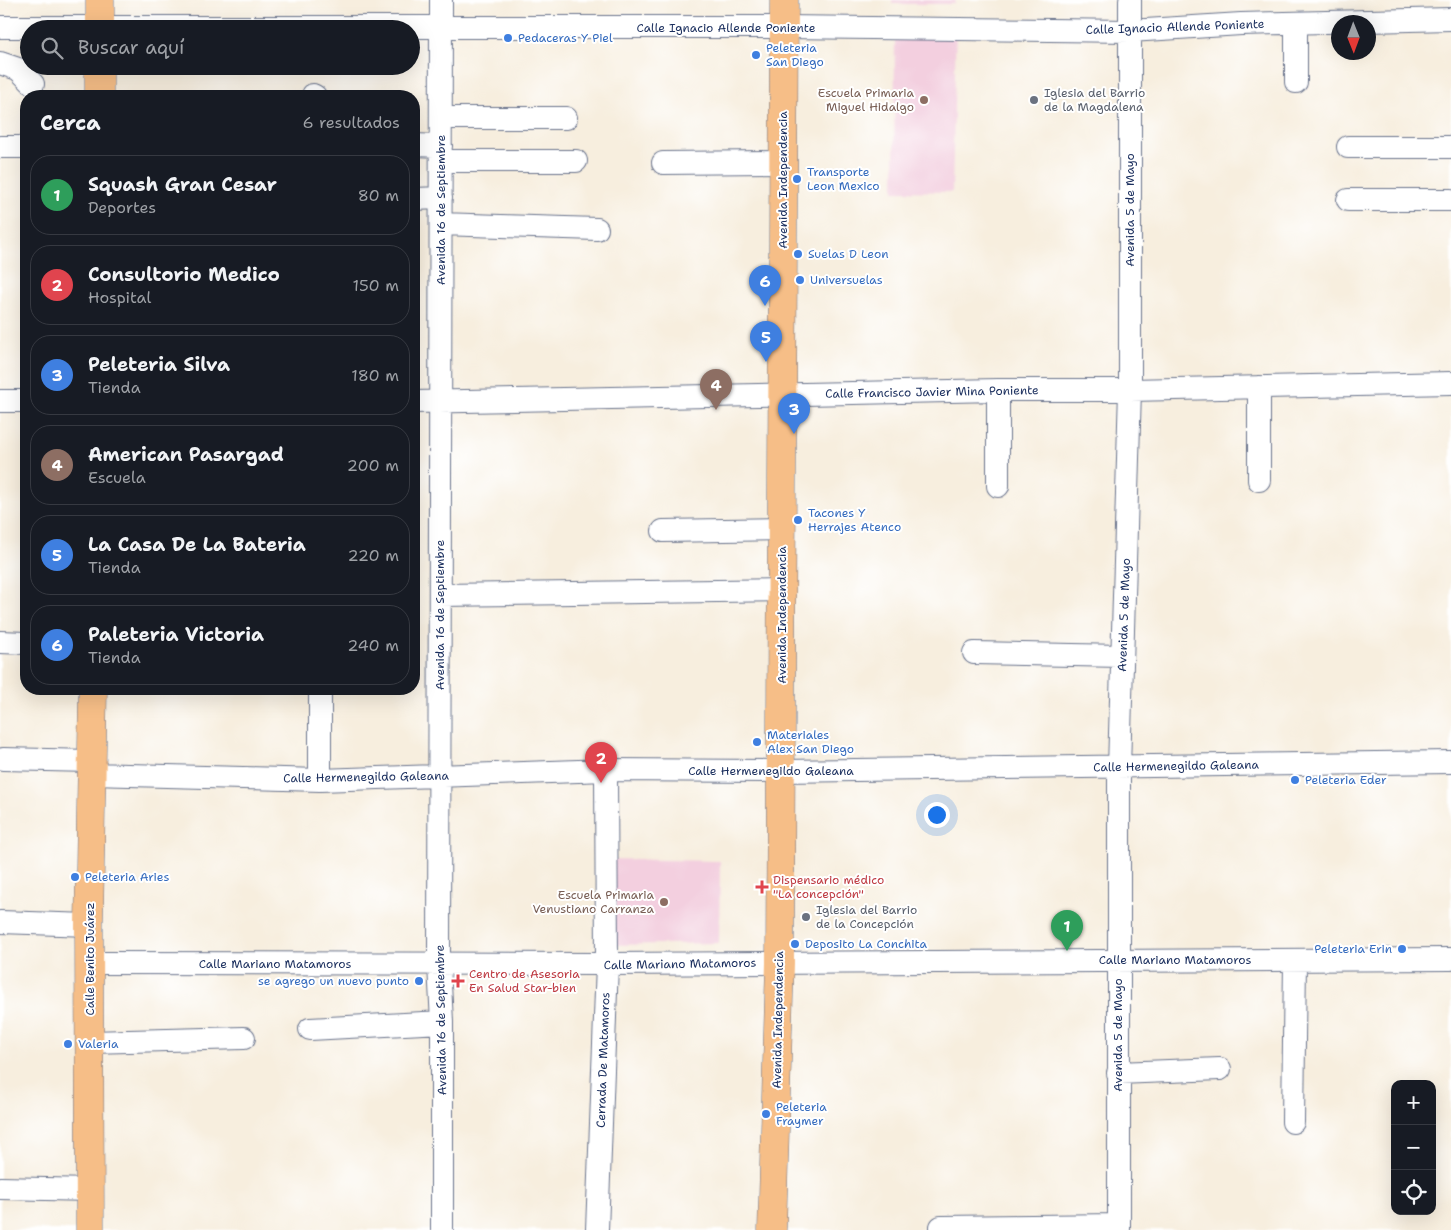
<!DOCTYPE html>
<html lang="es">
<head>
<meta charset="utf-8">
<style>
	body { margin:0; font-family:"Shantell Sans",sans-serif; background:#242831; color:#f1f3f6 }
	.controls { position:absolute; right:15px; bottom:15px; display:grid; overflow:hidden; border-radius:10px; box-shadow:0 5px 20px #0002 }
	.controls button { width:45px; height:45px; display:grid; place-items:center; padding:0; border:0; border-bottom:1px solid #363941; background:#171b24; color:#f1f3f6; font:25px sans-serif }
	.compass { position:absolute; left:1331px; top:15px; width:45px; height:45px; border-radius:50%; background:#171b24; box-shadow:0 5px 20px #0002; rotate:179deg }
	.you { position:absolute; left:936px; top:814px; width:18px; height:18px; margin:-12px; border:4px solid #fff; border-radius:50%; background:#1a73e8; box-shadow:0 0 0 8px #1a73e833 }
	.badge { display:grid; place-items:center; width:32px; height:32px; border-radius:50%; background:#d690ce; color:#fff; font-size:16px; font-weight:700 }
	.pin { position:absolute; translate:-50% -41px; filter:drop-shadow(0 1px 2px #0008) }
	.pin::after { content:''; position:absolute; top:26px; width:18px; height:15px; background:inherit; clip-path:polygon(0 0,100% 0,50% 100%) }
	.list { margin:0; padding:0; list-style:none }
	h2 { display:flex; justify-content:space-between; align-items:center; height:65px; margin:0; padding:0 20px; font-size:21px }
	h2 small { font-size:16px; font-weight:400; color:#9ea1a6 }
	.list li { display:grid; grid-template-columns:32px 1fr auto; gap:15px; align-items:center; box-sizing:border-box; height:80px; margin:0 10px 10px; padding:0 10px; border:1px solid #363941; border-radius:20px }
	.list b { display:block; font-size:19px; white-space:nowrap }
	.list p { margin:0; font-size:16px; white-space:nowrap; color:#9ea1a6 }
	.list em { font-size:16px; font-style:normal; color:#9ea1a6 }
	.icon { flex:none; width:28px; height:28px; fill:none; stroke:currentColor; stroke-width:2; stroke-linecap:round; stroke-linejoin:round }
	.map { position:relative; flex:none; width:1451px; height:1230px; overflow:hidden }
	.search { position:absolute; background:#171b24; box-shadow:0 5px 20px #0002; left:20px; top:20px; width:400px; height:55px; display:flex; align-items:center; gap:12px; box-sizing:border-box; padding:0 18px; border-radius:28px; color:#9ea1a6; font-size:19px }
	.panel { position:absolute; background:#171b24; box-shadow:0 5px 20px #0002; left:20px; top:90px; width:400px; height:605px; border-radius:20px }
	.map>svg:first-child { display:block }
</style>
</head>
<body>
<div class="map">
<svg width="1451" height="1230" viewBox="0 0 1451 1230">
	<rect width="100%" height="100%" fill="#fff"/>
	<filter id="ink" filterUnits="userSpaceOnUse"><feTurbulence type="fractalNoise" baseFrequency=".02" numOctaves="2"/><feDisplacementMap in="SourceGraphic" scale="10" xChannelSelector="R" yChannelSelector="G"/><feConvolveMatrix kernelMatrix="1 2 1 2 8 2 1 2 1" color-interpolation-filters="sRGB"/></filter>
	<filter id="wash" filterUnits="userSpaceOnUse"><feTurbulence type="fractalNoise" baseFrequency=".0096" numOctaves="4" result="noise"/><feDisplacementMap in="SourceGraphic" scale="20" xChannelSelector="R" yChannelSelector="G"/><feGaussianBlur stdDeviation="1.12" result="paint"/><feColorMatrix in="noise" values="0 0 0 0 0 0 0 0 0 0 0 0 0 0 0 0 0 1.4 0 .05"/><feComposite in="paint" operator="in"/></filter>
	<g filter="url(#wash)">
		<rect width="100%" height="100%" fill="#f7eede"/>
		<path fill="#f3cfdf" d="M892 0H955V4H892Z
			M956 27 952 192 894 191 895 28Z
			M609 859 720 861 719 943 609 945Z"/>
	</g>
	<g filter="url(#ink)">
		<g fill="none" stroke-linecap="round" stroke-linejoin="round">
			<defs>
				<path id="minor" d="M441 0 439 965 442 1022V1230
					M1296 23V82
					M0 27H784L1130 31 1241 24 1451 19
					M0 63 18 69 33 84
					M313 95 315 96
					M441 118H566
					M414 145 441 146
					M0 147H26
					M1348 147H1451
					M441 161H576
					M663 163 783 162
					M414 199 441 198
					M1348 200H1451
					M441 224 597 229
					M1259 387V480
					M998 390V486
					M0 401H26
					M414 402 998 390H1130L1451 383
					M663 531 782 529
					M440 595 782 590
					M0 642 26 643
					M974 653 1122 656
					M3 759 91 761
					M91 774 320 780 606 770 781 771 1451 762
					M320 780V689
					M0 922 89 925
					M90 963 607 964 1451 959
					M310 1029 442 1022
					M90 1042 244 1038
					M1118 1073 1220 1069
					M1293 1122 1295 960
					M0 1188 91 1190
					M941 1227 1119 1225
					M597 1230 607 964 606 770
					M1119 1230V768L1130 390V0"/>
				<path id="major" d="M100 29V0
					M99 96V66
					M90 1230 89 925 93 689
					M772 1230 780 963 784 0"/>
			</defs>
			<use href="#minor" stroke="#68728b" stroke-width="24"/>
			<use href="#major" stroke="#68728b" stroke-width="29"/>
			<use href="#minor" stroke="#fff" stroke-width="22"/>
			<use href="#major" stroke="#f6be87" stroke-width="28"/>
		</g>
	</g>
	<g fill="#3f7fe0" stroke="#fff" stroke-width="2">
		<circle cx="508" cy="38" r="5"/>
		<circle cx="756" cy="55" r="5"/>
		<circle cx="797" cy="179" r="5"/>
		<circle cx="798" cy="254" r="5"/>
		<circle cx="800" cy="280" r="5"/>
		<circle cx="798" cy="520" r="5"/>
		<circle cx="757" cy="742" r="5"/>
		<circle cx="1295" cy="780" r="5"/>
		<circle cx="75" cy="877" r="5"/>
		<circle cx="795" cy="944" r="5"/>
		<circle cx="1402" cy="949" r="5"/>
		<circle cx="419" cy="981" r="5"/>
		<circle cx="68" cy="1044" r="5"/>
		<circle cx="766" cy="1114" r="5"/>
	</g>
	<g fill="#8d6e63" stroke="#fff" stroke-width="2">
		<circle cx="924" cy="100" r="5"/>
		<circle cx="664" cy="902" r="5"/>
	</g>
	<g fill="#6b7280" stroke="#fff" stroke-width="2">
		<circle cx="1034" cy="100" r="5"/>
		<circle cx="806" cy="917" r="5"/>
	</g>
	<g fill="#e0444e" stroke="#fff" stroke-width="2">
		<path d="M759.5 879.5h5v5h5v5h-5v5h-5v-5h-5v-5h5z"/>
		<path d="M455.5 973.5h5v5h5v5h-5v5h-5v-5h-5v-5h5z"/>
	</g>
	<g text-anchor="middle" stroke-width="4" stroke-linejoin="round" paint-order="stroke">
		<g font-size="12" fill="#1b2f5e" stroke="#fff">
			<text transform="translate(1175 27) rotate(-2)" y="4">Calle Ignacio Allende Poniente</text>
			<text x="726" y="32">Calle Ignacio Allende Poniente</text>
			<text transform="translate(783 180) rotate(-90)" y="4">Avenida Independencia</text>
			<text transform="translate(441 210) rotate(-90)" y="4">Avenida 16 de Septiembre</text>
			<text transform="translate(1130 210) rotate(-90)" y="4">Avenida 5 de Mayo</text>
			<text transform="translate(932 392) rotate(-1)" y="4">Calle Francisco Javier Mina Poniente</text>
			<text transform="translate(440 615) rotate(-90)" y="4">Avenida 16 de Septiembre</text>
			<text transform="translate(782 615) rotate(-90)" y="4">Avenida Independencia</text>
			<text transform="translate(1124 615) rotate(-88)" y="4">Avenida 5 de Mayo</text>
			<text transform="translate(1176 766) rotate(-1)" y="4">Calle Hermenegildo Galeana</text>
			<text x="771" y="775">Calle Hermenegildo Galeana</text>
			<text transform="translate(366 777) rotate(-1)" y="4">Calle Hermenegildo Galeana</text>
			<text transform="translate(90 959) rotate(-90)" y="4">Calle Benito Juárez</text>
			<text x="1175" y="964">Calle Mariano Matamoros</text>
			<text x="275" y="968">Calle Mariano Matamoros</text>
			<text transform="translate(680 964) rotate(-1)" y="4">Calle Mariano Matamoros</text>
			<text transform="translate(441 1020) rotate(-91)" y="4">Avenida 16 de Septiembre</text>
			<text transform="translate(778 1020) rotate(-89)" y="4">Avenida Independencia</text>
			<text transform="translate(1118 1035) rotate(-90)" y="4">Avenida 5 de Mayo</text>
			<text transform="translate(603 1060) rotate(-88)" y="4">Cerrada De Matamoros</text>
		</g>
		<g font-size="12" fill="#366cbe" stroke="#fff" text-anchor="start">
			<text x="518" y="42">Pedaceras Y Piel</text>
			<text x="766" y="52">Peleteria<tspan x="766" dy="14">San Diego</tspan></text>
			<text x="807" y="176">Transporte<tspan x="807" dy="14">Leon Mexico</tspan></text>
			<text x="808" y="258">Suelas D Leon</text>
			<text x="810" y="284">Universuelas</text>
			<text x="808" y="517">Tacones Y<tspan x="808" dy="14">Herrajes Atenco</tspan></text>
			<text x="767" y="739">Materiales<tspan x="767" dy="14">Alex San Diego</tspan></text>
			<text x="1305" y="784">Peleteria Eder</text>
			<text x="85" y="881">Peleteria Aries</text>
			<text x="805" y="948">Deposito La Conchita</text>
			<text x="1392" y="953" text-anchor="end">Peleteria Erin</text>
			<text x="409" y="985" text-anchor="end">se agrego un nuevo punto</text>
			<text x="78" y="1048">Valeria</text>
			<text x="776" y="1111">Peleteria<tspan x="776" dy="14">Fraymer</tspan></text>
		</g>
		<g font-size="12" fill="#785e54" stroke="#fff" text-anchor="end">
			<text x="914" y="97">Escuela Primaria<tspan x="914" dy="14">Miguel Hidalgo</tspan></text>
			<text x="654" y="899">Escuela Primaria<tspan x="654" dy="14">Venustiano Carranza</tspan></text>
		</g>
		<g font-size="12" fill="#5b616d" stroke="#fff" text-anchor="start">
			<text x="1044" y="97">Iglesia del Barrio<tspan x="1044" dy="14">de la Magdalena</tspan></text>
			<text x="816" y="914">Iglesia del Barrio<tspan x="816" dy="14">de la Concepción</tspan></text>
		</g>
		<g font-size="12" fill="#be3a42" stroke="#fff" text-anchor="start">
			<text x="773" y="884">Dispensario médico<tspan x="773" dy="14">"La concepción"</tspan></text>
			<text x="469" y="978">Centro de Asesoria<tspan x="469" dy="14">En Salud Star-bien</tspan></text>
		</g>
	</g>
</svg>
<div class="controls">
<button>+</button>
<button>−</button>
<button><svg class="icon" aria-label="locate" viewBox="0 0 24 24"><circle cx="12" cy="12" r="6"/><path d="M12 2v4M12 18v4M2 12h4M18 12h4"/></svg></button>
</div>
<svg class="compass" viewBox="-18 -18 36 36"><path d="M0-13l5 13h-10z" fill="#e53935"/><path d="M0 13l5-13h-10z" fill="#9ea1a6"/></svg>
<div class="you"></div>
<div class="pin badge" style="left:1067px;top:951px;background:#2e9e5b">1</div>
<div class="pin badge" style="left:601px;top:783px;background:#e0444e">2</div>
<div class="pin badge" style="left:794px;top:434px;background:#3f7fe0">3</div>
<div class="pin badge" style="left:716px;top:410px;background:#8d6e63">4</div>
<div class="pin badge" style="left:766px;top:362px;background:#3f7fe0">5</div>
<div class="pin badge" style="left:765px;top:306px;background:#3f7fe0">6</div>
<div class="search"><svg class="icon" aria-label="search" viewBox="0 0 24 24"><circle cx="10" cy="10" r="6"/><path d="M15 15l6 6"/></svg>Buscar aquí</div>
<section class="panel">
<h2>Cerca<small>6 resultados</small></h2>
<ul class="list">
<li><span class="badge" style="background:#2e9e5b">1</span><div><b>Squash Gran Cesar</b><p>Deportes</p></div><em>80 m</em></li>
<li><span class="badge" style="background:#e0444e">2</span><div><b>Consultorio Medico</b><p>Hospital</p></div><em>150 m</em></li>
<li><span class="badge" style="background:#3f7fe0">3</span><div><b>Peleteria Silva</b><p>Tienda</p></div><em>180 m</em></li>
<li><span class="badge" style="background:#8d6e63">4</span><div><b>American Pasargad</b><p>Escuela</p></div><em>200 m</em></li>
<li><span class="badge" style="background:#3f7fe0">5</span><div><b>La Casa De La Bateria</b><p>Tienda</p></div><em>220 m</em></li>
<li><span class="badge" style="background:#3f7fe0">6</span><div><b>Paleteria Victoria</b><p>Tienda</p></div><em>240 m</em></li>
</ul>
</section>
</div>
</body>
</html>
